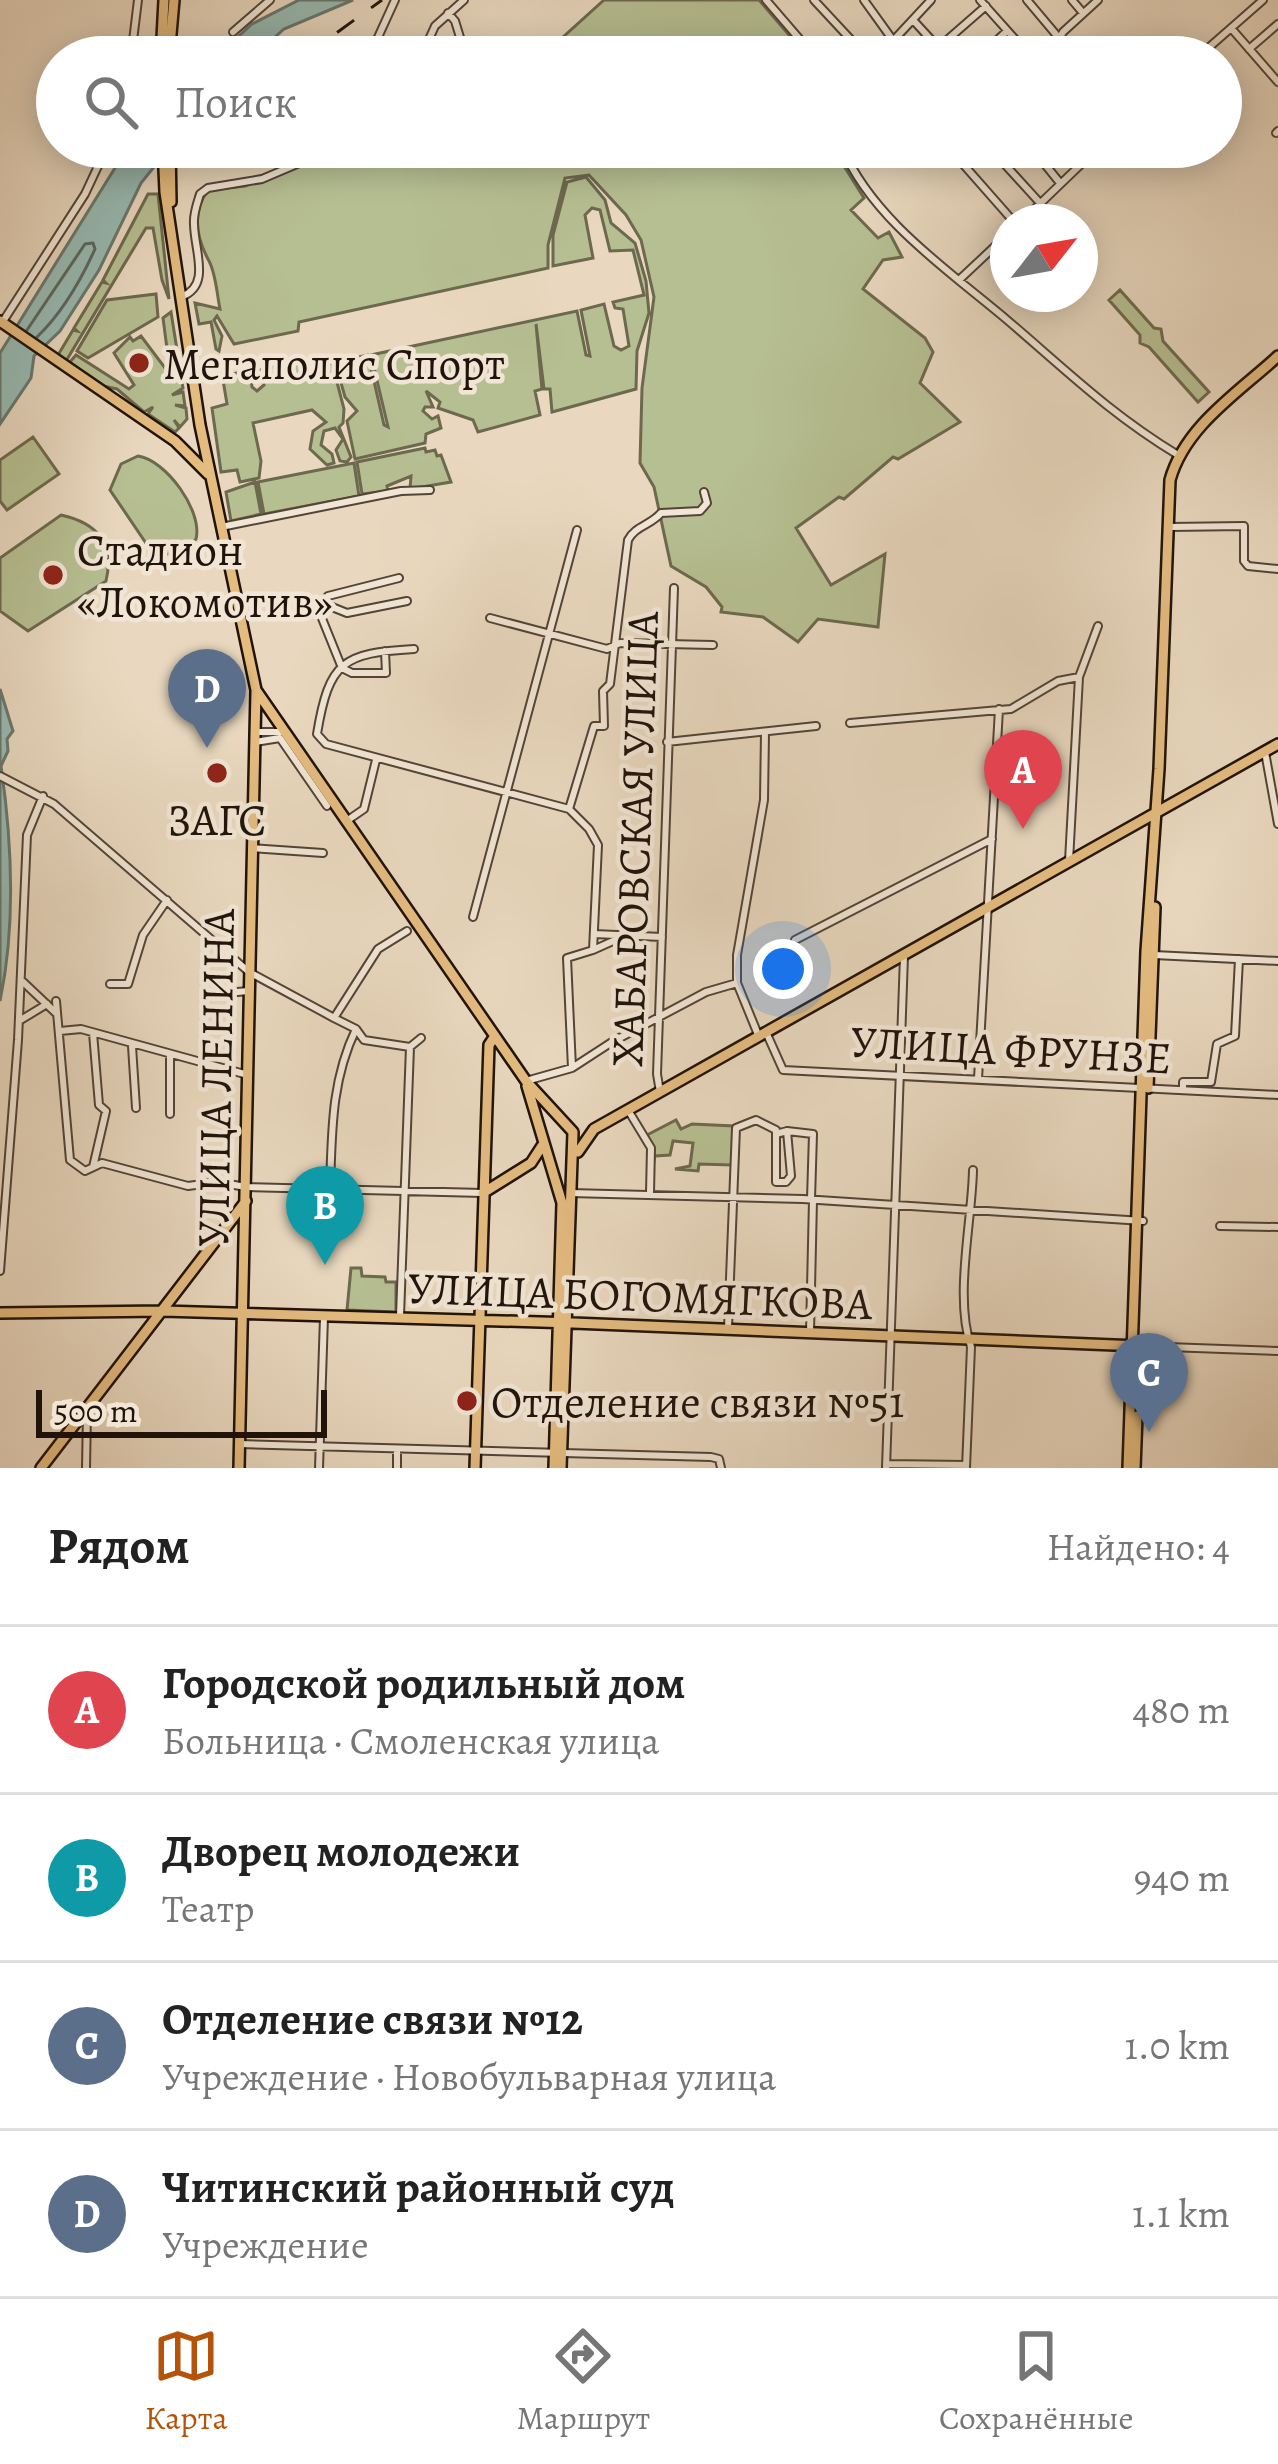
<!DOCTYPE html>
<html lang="ru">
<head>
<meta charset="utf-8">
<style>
	body { margin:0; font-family:Alegreya,serif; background:#f6f6f6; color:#222 }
	.compass { position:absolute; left:990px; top:204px; width:108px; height:108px; border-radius:50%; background:#fff; box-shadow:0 6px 30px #0003; rotate:59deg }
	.scale { position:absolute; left:36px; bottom:30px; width:291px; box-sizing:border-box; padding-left:12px; border:6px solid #21130a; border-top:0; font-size:33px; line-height:42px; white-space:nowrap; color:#21130a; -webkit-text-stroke:9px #f1e6d5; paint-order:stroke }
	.you { position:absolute; left:783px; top:969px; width:42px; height:42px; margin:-30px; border:9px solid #fff; border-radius:50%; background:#1a73e8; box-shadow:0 0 0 18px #1a73e833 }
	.badge { display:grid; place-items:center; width:78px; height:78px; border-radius:50%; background:#b45309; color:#fff; font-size:39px; font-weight:700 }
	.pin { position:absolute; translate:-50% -99px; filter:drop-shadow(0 3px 6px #0008) }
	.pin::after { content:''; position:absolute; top:63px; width:42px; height:36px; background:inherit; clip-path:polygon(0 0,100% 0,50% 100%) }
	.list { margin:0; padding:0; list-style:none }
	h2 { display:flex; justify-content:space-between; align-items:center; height:156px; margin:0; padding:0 48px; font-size:51px }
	h2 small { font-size:39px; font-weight:400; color:#767676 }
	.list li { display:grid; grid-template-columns:78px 1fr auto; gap:36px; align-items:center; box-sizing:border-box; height:168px; padding:0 48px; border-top:3px solid #e0e0e0 }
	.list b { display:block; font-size:45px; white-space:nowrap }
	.list p { margin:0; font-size:39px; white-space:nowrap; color:#767676 }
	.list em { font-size:39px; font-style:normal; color:#767676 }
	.icon { flex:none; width:66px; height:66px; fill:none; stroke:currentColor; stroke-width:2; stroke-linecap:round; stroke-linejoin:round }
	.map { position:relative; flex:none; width:1278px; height:1468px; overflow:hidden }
	.search { position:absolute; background:#fff; box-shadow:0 6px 30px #0003; left:36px; right:36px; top:36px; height:132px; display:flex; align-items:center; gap:30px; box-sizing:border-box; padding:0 42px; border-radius:66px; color:#767676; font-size:45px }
	.sheet { height:828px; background:#fff }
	nav { display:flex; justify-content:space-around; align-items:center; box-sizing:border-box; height:168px; border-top:3px solid #e0e0e0; background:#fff; font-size:33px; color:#767676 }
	nav a { display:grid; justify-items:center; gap:6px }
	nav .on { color:#b45309 }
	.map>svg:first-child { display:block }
</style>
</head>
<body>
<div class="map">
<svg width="1278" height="1468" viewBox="0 0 1278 1468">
	<rect width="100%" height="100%" fill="#e9d8bf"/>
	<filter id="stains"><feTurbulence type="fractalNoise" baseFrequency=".00167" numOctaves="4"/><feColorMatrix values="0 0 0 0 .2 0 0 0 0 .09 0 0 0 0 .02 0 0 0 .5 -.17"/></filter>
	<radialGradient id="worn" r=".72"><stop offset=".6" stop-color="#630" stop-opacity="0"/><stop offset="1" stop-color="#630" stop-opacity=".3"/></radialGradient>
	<path fill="#b6bf92" stroke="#6c694e" stroke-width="3" d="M604 0H759L808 57H541Z
		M361 147H832L864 198 851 210 878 238 889 232 902 257 883 260 863 289 925 338 933 352 920 383 960 422 898 459 893 457 844 499 839 497 796 528 831 585 885 554 878 627 818 619 798 642 763 617 721 612 722 607 706 587 671 566 654 487 640 463 642 388 654 297 641 240 626 215 589 175 565 178 548 245V268L299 322 298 331 234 344 217 316 214 320 222 336 219 351 216 349 211 322 199 324 195 303 220 309C217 295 216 274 209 261 197 239 191 213 208 190L245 186 323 155 334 158Z
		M586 177 605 200 611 223 635 243 646 281 649 313 637 351 636 389 552 412 550 389H544L536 324 542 389 535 391 540 415 478 432 473 420 438 408 440 402 426 391 433 407H425L423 411 432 419 438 416 441 428 426 434 425 443 355 459 347 421 357 411 345 397 335 362 368 355 384 425 388 427 371 355 577 311 586 355 590 356 581 310 604 304 614 346 621 350 629 346 623 309 615 308 613 302 644 295 633 250 610 251 600 210 592 208 585 215 593 258 553 266V235L567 182Z
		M148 194H158L169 299 162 280 153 228H146L66 361 58 355 73 330 77 331 74 328 102 282 106 283 103 280Z
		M1120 290 1154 328 1161 329 1163 341 1209 392 1198 402 1149 347 1140 343V335L1109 300Z
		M156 294 158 317 88 358 77 351 107 300Z
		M171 312 178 356 174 359 178 360 183 388 172 395 183 392 185 406 175 405 186 408 187 419 180 427 174 420 179 428 175 432 148 414 153 407 144 412 117 389 103 386 69 363 76 355 129 389 134 385 114 353 130 337 133 341 141 336 165 368 169 364 163 318Z
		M305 361 308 368 332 363 344 409 343 423 339 427 351 457 347 462 340 461 336 450 343 439 335 428 324 431 321 445 332 454 334 463 327 465 310 449 313 431 326 422 312 410 253 423 261 461 259 478 240 482 237 470 221 472 212 408 227 404 222 374 229 366 230 375 250 369 252 387 257 391 264 385 257 370Z
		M33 437 59 474 7 510 0 501V460Z
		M425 448 426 452 435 450 437 456 441 455 451 482 410 489 411 476 387 486 388 491 362 494 357 462Z
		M138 456C166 460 203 511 196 539L182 553 154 555 110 490 121 464Z
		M354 463 359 496 264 514 258 482Z
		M255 482 261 514 231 521 226 492Z
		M61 515C97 523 115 543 106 581L28 631 0 611V558Z
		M676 1120 681 1129 692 1124 734 1126 732 1165 699 1164 698 1171 675 1169 690 1166 693 1143 673 1141 670 1155 655 1156 652 1169 647 1135Z
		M351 1268H361L362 1276 385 1277 386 1282H396V1312L347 1310Z"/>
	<path fill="#97bab2" stroke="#68776f" stroke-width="3" d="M299 0H353L284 29 253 57H216L252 24Z
		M128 147H170L141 183 99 270 60 331 34 356 31 378 0 424V353Z
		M0 689 13 731 7 739 8 751 1 766C12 842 16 925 0 1001Z"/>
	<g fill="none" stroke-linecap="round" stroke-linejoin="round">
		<path stroke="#5c665e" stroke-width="3" d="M27 330 85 244 93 243 95 249C81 280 61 314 37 337"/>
		<defs>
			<path id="minor" d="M766 0 815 57
				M814 0 867 57
				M864 0 905 57
				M980 0 1031 57
				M1027 0 1075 57
				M1072 0 1083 13
				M448 13 455 21 466 57
				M913 20 947 57
				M1231 28 1278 82
				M233 32 270 0
				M939 47 986 6
				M1249 49 1278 24
				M131 57 138 0
				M369 57 395 0
				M421 57 435 26 464 0
				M878 57 931 0
				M979 57 1007 31
				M1049 57 1063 32 1098 0
				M1198 57 1263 0
				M1276 133 1278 131
				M842 147C872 219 948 270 1006 319 1066 370 1109 413 1178 455
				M948 147 1014 222
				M989 147 1040 203
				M1031 147 1060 183
				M323 153 358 147
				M1021 222 1099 147
				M959 280 1008 234
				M181 297C212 286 194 250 194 224 193 214 197 204 200 194L208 188 262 179 323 153 329 147
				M2 323 85 194 107 147
				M221 527 401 491 430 490
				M1170 527 1244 526V561L1248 566 1278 569
				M322 603 321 616 342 668 352 673H386L385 651
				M322 603 347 613 407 601
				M322 603 328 596 399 578
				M490 618 607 649 620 643 713 645
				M414 649C343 653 329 661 317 734L326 744 569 809
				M850 723 1011 709 1058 681 1079 677 1098 626
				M256 732H282
				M255 742 280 738 327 806
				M667 742 816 726
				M1265 752 1278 824
				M0 776 54 804 249 972 334 1018
				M348 820 364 809 376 760
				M252 848 323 853
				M1069 861 1079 677
				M473 917 577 530
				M594 934 662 937
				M795 940 992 839
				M593 950 622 937
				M1154 955 1278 961
				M21 980 57 1014
				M110 984H128L143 935 167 900
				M216 994 248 991
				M56 1001 70 1160 85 1171 102 1163 188 1186 217 1182 246 1187 483 1193
				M19 1021 47 1004
				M356 1029 364 1040 410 1047 421 1038
				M60 1031 81 1029 248 1075
				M766 1032 783 1070 1278 1095
				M93 1033 99 1105 106 1111 93 1167
				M759 1037 737 983V955L764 800 765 732
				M132 1046 136 1108
				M170 1055V1114
				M572 1068 567 958 593 950 598 845 589 829 569 809 594 726H604L603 691 610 684 628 540C635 526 651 525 661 513L700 511 707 503 704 492
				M978 1079 999 709
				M526 1081 572 1068 612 1042 706 992 737 983
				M1183 1090V1082H1211L1217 1044 1235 1036 1239 959
				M660 1092 657 1074 674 588
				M628 1110 651 1148 650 1193
				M776 1134 787 1131 813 1134 811 1199
				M330 1188C332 1132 331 1081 356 1029L334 1018 378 949 407 931
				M570 1193 803 1199 1143 1221
				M1220 1226 1278 1227
				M0 1271 18 1040 27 835 43 796
				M400 1316 410 1047
				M728 1328 736 1128 756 1120 776 1130V1182H786L791 1176 787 1131
				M810 1332 813 1200
				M1139 1346 1278 1351
				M240 1444 711 1457 719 1459 721 1468
				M886 1464 966 1465
				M86 1468 87 1412
				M319 1468 324 1317
				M397 1468V1451
				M886 1468 904 956
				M966 1468 971 1347C954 1297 972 1222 973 1170"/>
			<path id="major" d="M161 57 164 0
				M169 57 174 0
				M163 147 165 192 200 425 256 690 526 1081 573 1132 561 1468
				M170 147 171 202
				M0 321 175 441 208 474
				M527 1086 562 1203 554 1468
				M1148 1088 1155 907
				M578 1152 594 1129 1278 744
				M483 1193 531 1163 542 1146
				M0 1313 163 1311 573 1323 1139 1346
				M41 1468 246 1201
				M239 1468 256 690
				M475 1468 489 1045 495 1036
				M1128 1468 1146 951 1159 769 1170 480C1185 426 1239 392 1278 356
				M1135 1468 1137 1416"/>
		</defs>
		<use href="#minor" stroke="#534437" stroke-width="10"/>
		<use href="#major" stroke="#21130a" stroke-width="14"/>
		<use href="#minor" stroke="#f1e6d5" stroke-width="6"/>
		<use href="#major" stroke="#e4bc80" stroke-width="9"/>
		<path stroke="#21130a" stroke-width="3" stroke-dasharray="21 21" stroke-linecap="butt" d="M303 57 382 0"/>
	</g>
	<g fill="#8f2418" stroke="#f1e6d5" stroke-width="4.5">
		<circle cx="139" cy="363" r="12"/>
		<circle cx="53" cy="575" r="12"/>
		<circle cx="217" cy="773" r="12"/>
		<circle cx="467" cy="1401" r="12"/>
	</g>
	<g text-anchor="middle" stroke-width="9" stroke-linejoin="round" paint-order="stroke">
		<g font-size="45" fill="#21130a" stroke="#f1e6d5" text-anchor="start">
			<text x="163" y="379">Мегаполис Спорт</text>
			<text x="77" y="565">Стадион<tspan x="77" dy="52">«Локомотив»</tspan></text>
			<text x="217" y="835" text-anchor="middle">ЗАГС</text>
			<text x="491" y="1417">Отделение связи №51</text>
		</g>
		<g font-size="45" fill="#21130a" stroke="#f1e6d5">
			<text transform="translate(634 839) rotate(-88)" y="16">ХАБАРОВСКАЯ УЛИЦА</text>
			<text transform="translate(1011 1049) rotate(3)" y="16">УЛИЦА ФРУНЗЕ</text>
			<text transform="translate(215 1078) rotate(-89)" y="16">УЛИЦА ЛЕНИНА</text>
			<text transform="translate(640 1295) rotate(2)" y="16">УЛИЦА БОГОМЯГКОВА</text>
		</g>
	</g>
	<rect width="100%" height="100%" filter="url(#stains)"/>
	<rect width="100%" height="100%" fill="url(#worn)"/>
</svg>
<svg class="compass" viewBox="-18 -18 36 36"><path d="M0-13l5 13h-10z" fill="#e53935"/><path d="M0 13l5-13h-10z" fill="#767676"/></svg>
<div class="scale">500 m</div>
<div class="you"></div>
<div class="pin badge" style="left:1023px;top:829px;background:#e0444e">A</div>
<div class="pin badge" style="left:325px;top:1265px;background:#0f9aa8">B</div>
<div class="pin badge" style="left:1149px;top:1432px;background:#5c6f8a">C</div>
<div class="pin badge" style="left:207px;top:748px;background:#5c6f8a">D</div>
<div class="search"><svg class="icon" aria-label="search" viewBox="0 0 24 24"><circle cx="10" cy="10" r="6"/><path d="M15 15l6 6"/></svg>Поиск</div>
</div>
<section class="sheet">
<h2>Рядом<small>Найдено: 4</small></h2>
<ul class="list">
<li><span class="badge" style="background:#e0444e">A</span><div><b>Городской родильный дом</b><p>Больница · Смоленская улица</p></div><em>480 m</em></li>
<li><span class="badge" style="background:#0f9aa8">B</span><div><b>Дворец молодежи</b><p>Театр</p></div><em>940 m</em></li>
<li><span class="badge" style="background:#5c6f8a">C</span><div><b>Отделение связи №12</b><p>Учреждение · Новобульварная улица</p></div><em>1.0 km</em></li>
<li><span class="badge" style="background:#5c6f8a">D</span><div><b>Читинский районный суд</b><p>Учреждение</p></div><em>1.1 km</em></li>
</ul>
</section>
<nav>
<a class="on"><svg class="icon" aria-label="map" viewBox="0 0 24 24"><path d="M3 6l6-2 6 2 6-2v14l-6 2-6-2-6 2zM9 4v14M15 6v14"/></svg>Карта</a>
<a><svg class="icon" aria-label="directions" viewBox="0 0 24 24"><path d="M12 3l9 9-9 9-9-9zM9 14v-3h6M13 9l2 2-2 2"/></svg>Маршрут</a>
<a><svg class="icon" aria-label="saved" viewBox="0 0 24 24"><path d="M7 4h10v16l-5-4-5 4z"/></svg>Сохранённые</a>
</nav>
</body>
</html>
